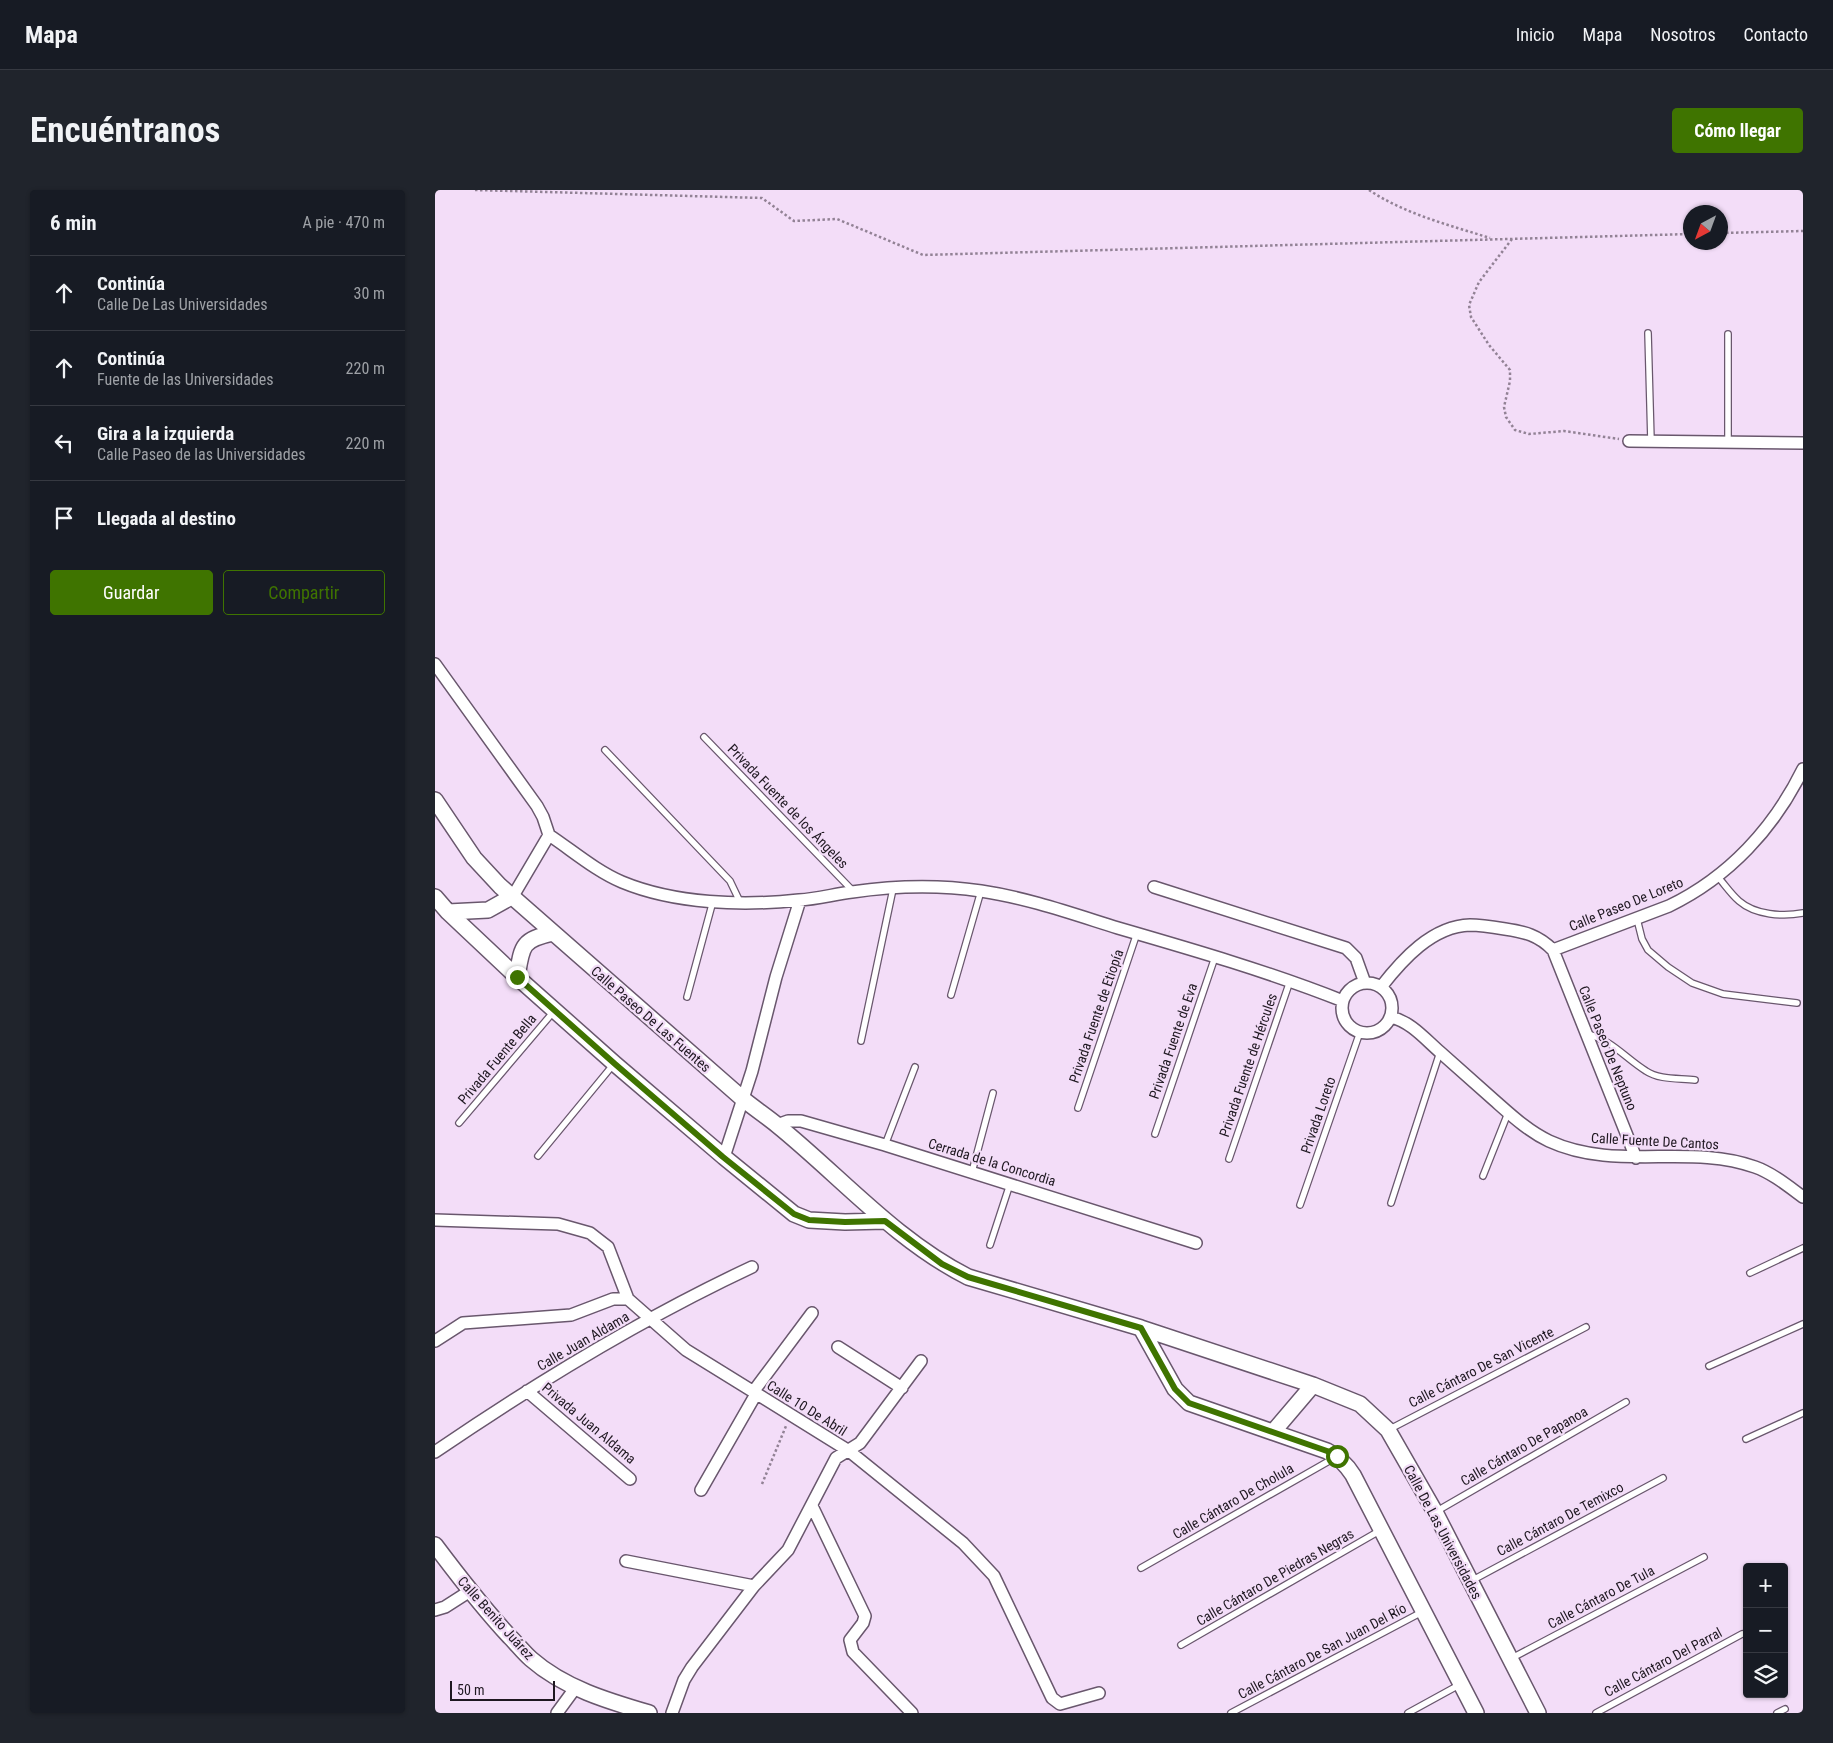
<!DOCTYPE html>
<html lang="es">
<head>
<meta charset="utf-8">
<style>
	body { margin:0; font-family:"Roboto Condensed",sans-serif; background:#20242c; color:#f1f3f6 }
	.controls { position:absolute; right:15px; bottom:15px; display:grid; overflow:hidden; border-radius:5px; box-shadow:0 1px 4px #0004 }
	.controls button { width:45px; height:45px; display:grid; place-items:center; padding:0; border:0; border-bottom:1px solid #363941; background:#171b24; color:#f1f3f6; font:25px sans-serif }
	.compass { position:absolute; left:1248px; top:15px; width:45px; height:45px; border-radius:50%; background:#171b24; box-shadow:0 1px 4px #0004; rotate:221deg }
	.scale { position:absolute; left:15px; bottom:12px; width:105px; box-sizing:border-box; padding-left:5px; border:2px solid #1f1821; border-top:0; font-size:14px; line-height:18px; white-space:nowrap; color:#1f1821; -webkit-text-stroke:4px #f3ddf8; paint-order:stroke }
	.stop { position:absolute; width:15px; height:15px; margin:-11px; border:4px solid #3f7400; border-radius:50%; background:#fff }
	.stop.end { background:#3f7400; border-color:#fff; box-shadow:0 1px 5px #0008 }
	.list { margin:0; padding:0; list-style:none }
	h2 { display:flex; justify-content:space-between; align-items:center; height:65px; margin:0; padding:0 20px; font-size:21px }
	h2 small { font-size:16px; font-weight:400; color:#9ea1a6 }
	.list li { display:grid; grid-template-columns:32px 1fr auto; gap:15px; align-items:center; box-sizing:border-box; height:75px; padding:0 20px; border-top:1px solid #363941 }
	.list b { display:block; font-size:19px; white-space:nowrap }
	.list p { margin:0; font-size:16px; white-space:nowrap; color:#9ea1a6 }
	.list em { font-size:16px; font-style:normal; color:#9ea1a6 }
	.actions { display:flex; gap:10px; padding:15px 20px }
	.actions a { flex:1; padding:11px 0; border:1px solid #3f7400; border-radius:5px; text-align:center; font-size:18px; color:#3f7400 }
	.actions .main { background:#3f7400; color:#fff }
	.icon { flex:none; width:28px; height:28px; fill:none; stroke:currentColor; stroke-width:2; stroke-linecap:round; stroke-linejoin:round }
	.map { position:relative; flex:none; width:1368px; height:1523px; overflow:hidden; border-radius:5px }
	header { display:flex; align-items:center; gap:30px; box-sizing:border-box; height:70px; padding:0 25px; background:#171b24; border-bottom:1px solid #363941 }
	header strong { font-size:24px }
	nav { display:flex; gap:28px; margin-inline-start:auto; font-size:18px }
	.intro { display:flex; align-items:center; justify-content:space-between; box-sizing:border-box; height:120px; padding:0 30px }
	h1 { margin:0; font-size:35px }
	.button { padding:12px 22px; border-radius:5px; background:#3f7400; color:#fff; font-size:18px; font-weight:700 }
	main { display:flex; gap:30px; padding:0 30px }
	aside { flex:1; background:#171b24; border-radius:5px; box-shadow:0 1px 4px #0004 }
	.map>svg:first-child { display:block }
</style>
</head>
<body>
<header>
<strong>Mapa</strong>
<nav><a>Inicio</a><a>Mapa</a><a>Nosotros</a><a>Contacto</a></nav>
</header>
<div class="intro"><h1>Encuéntranos</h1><a class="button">Cómo llegar</a></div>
<main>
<aside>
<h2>6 min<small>A pie · 470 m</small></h2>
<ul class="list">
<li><svg class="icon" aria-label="ahead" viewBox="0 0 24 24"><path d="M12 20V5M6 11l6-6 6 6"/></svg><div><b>Continúa</b><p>Calle De Las Universidades</p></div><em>30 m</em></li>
<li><svg class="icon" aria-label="ahead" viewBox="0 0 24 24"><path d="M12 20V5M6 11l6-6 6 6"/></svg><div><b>Continúa</b><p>Fuente de las Universidades</p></div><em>220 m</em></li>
<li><svg class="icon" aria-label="left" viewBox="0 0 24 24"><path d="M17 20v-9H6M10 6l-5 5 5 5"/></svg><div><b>Gira a la izquierda</b><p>Calle Paseo de las Universidades</p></div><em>220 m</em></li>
<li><svg class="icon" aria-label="arrive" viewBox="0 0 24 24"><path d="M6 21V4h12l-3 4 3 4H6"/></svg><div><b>Llegada al destino</b></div></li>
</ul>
<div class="actions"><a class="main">Guardar</a><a>Compartir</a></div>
</aside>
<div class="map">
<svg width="1368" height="1523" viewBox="0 0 1368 1523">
	<rect width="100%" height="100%" fill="#f3ddf8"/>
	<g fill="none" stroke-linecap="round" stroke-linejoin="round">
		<defs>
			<path id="lane" d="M1213 143 1216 251
				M1293 144V252
				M269 547 419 702
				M170 560 295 691 306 714
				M1283 687C1290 695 1296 704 1304 711 1320 725 1348 727 1368 723
				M1202 729 1207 749 1213 760 1233 777 1257 793 1288 804 1362 813
				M516 805 546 701
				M252 807 278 711
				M1152 844C1177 850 1190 868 1211 881 1224 890 1245 888 1260 890
				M426 851 458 699
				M643 918 702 743
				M24 933 120 820
				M720 944 780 767
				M450 955 480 877
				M103 966 178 875
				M794 969 855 791
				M537 982 558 903
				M1048 986 1073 923
				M956 1013 1005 862
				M865 1015 925 842
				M555 1055 575 994
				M1315 1083 1368 1058
				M1274 1176 1368 1134
				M955 1239 1151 1137
				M1311 1249 1368 1223
				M1002 1321 1191 1212
				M706 1378 901 1267
				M1036 1391 1228 1288
				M746 1455 946 1340
				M1077 1468 1269 1367
				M796 1523 987 1422
				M973 1523 1024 1495
				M1161 1523 1307 1444
				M1342 1523 1350 1519"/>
			<path id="street" d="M1194 251 1368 253
				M0 474 102 616 108 627 114 645 78 706
				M114 645C138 661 161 681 187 692 240 714 308 716 364 710 382 709 400 704 417 702 459 696 505 695 546 701 593 708 638 724 683 738 759 760 835 782 908 811
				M719 697 911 758 921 768 930 793
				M1118 760 1234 716C1294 687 1339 638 1368 579
				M907 818a25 25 0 1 1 50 0a25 25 0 1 1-50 0Z
				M946 797C967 770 997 736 1035 735 1046 735 1058 737 1070 739 1090 742 1103 745 1118 760L1201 968
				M956 827C976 832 990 849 1005 862 1023 878 1041 894 1059 910 1076 925 1093 941 1114 951 1181 982 1254 953 1320 977 1337 983 1353 996 1368 1007
				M342 935 353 931H366L450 955 761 1053
				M289 967 317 881 341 787 365 710
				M0 1030 123 1034 155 1043 173 1057 193 1109 251 1160 414 1261 528 1353 559 1386 617 1508 625 1514 664 1503
				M0 1151 28 1133 136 1125 178 1109H193
				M403 1157 467 1198
				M92 1201 195 1289
				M318 1202 377 1123
				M0 1262C101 1193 206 1129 317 1077
				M266 1300 321 1204
				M377 1316 430 1426 428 1433 415 1450 418 1462 477 1523
				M191 1371 319 1396
				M0 1420 10 1417 35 1401
				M122 1523 141 1497
				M237 1523 249 1490 257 1477 319 1396 353 1360 401 1268 425 1253 486 1171"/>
			<path id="secondary" d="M0 610 39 668 65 696 308 909C319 918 331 926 342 935 405 986 460 1050 533 1087L706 1138 878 1195 925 1214 953 1240 1000 1322 1103 1523
				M0 707 13 722 82 787 180 874 289 967 359 1024 374 1030 410 1032 450 1031
				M13 722 53 720 78 706
				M82 787C87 756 86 750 118 743
				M706 1138 740 1199 754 1213 892 1261C904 1267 911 1274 918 1285L1041 1523
				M838 1242 878 1195
				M0 1355C24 1387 48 1418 75 1447 82 1454 89 1463 96 1469 129 1498 173 1511 214 1523"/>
		</defs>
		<use href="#lane" stroke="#69576d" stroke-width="8"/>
		<use href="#street" stroke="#69576d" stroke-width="14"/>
		<use href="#secondary" stroke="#69576d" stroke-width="18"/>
		<path stroke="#928295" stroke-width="2.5" stroke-dasharray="2.5 2.5" stroke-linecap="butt" d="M40 0 327 8 359 31 402 29 488 65 1256 44
			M934 0C970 24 1014 35 1055 48
			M1286 43 1368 41
			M1077 49 1044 92 1034 115 1036 127 1054 155 1075 180V191L1069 217 1071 227 1080 240 1094 244 1129 241 1184 249
			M327 1294 351 1236"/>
		<use href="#lane" stroke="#fff" stroke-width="5.5"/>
		<use href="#street" stroke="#fff" stroke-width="11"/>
		<use href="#secondary" stroke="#fff" stroke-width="15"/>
	</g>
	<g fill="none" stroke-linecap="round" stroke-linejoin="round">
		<path stroke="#3f7400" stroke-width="6" d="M82 787 180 874 288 967 359 1024 374 1030 410 1032 450 1031 507 1074 533 1087 706 1138 740 1199 754 1213 892 1261 902 1266"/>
	</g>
	<g text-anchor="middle" stroke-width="4.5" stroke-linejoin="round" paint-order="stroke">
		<g font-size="14" fill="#1f1821" stroke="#f3ddf8">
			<text transform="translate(353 616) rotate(46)" y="5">Privada Fuente de los Ángeles</text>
			<text transform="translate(1191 714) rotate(-22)" y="5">Calle Paseo De Loreto</text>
			<text transform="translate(661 826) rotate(-71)" y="5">Privada Fuente de Etiopía</text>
			<text transform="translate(216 829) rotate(41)" y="5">Calle Paseo De Las Fuentes</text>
			<text transform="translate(738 851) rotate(-71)" y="5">Privada Fuente de Eva</text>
			<text transform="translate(1173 858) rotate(68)" y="5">Calle Paseo De Neptuno</text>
			<text transform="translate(62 869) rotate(-50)" y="5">Privada Fuente Bella</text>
			<text transform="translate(813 875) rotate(-71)" y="5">Privada Fuente de Hércules</text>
			<text transform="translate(883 925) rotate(-71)" y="5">Privada Loreto</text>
			<text transform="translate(1220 951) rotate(3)" y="5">Calle Fuente De Cantos</text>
			<text transform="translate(557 972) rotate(17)" y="5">Cerrada de la Concordia</text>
			<text transform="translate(148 1151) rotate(-30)" y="5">Calle Juan Aldama</text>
			<text transform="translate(1046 1177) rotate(-27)" y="5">Calle Cántaro De San Vicente</text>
			<text transform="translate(372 1218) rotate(32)" y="5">Calle 10 De Abril</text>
			<text transform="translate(154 1233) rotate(40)" y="5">Privada Juan Aldama</text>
			<text transform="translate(1089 1256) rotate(-30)" y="5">Calle Cántaro De Papanoa</text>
			<text transform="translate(798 1311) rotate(-30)" y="5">Calle Cántaro De Cholula</text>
			<text transform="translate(1125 1329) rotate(-28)" y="5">Calle Cántaro De Temixco</text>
			<text transform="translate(1008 1342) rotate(62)" y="5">Calle De Las Universidades</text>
			<text transform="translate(840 1387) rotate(-30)" y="5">Calle Cántaro De Piedras Negras</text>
			<text transform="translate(1166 1407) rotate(-28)" y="5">Calle Cántaro De Tula</text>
			<text transform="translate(61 1428) rotate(48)" y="5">Calle Benito Juárez</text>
			<text transform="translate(887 1461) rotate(-28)" y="5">Calle Cántaro De San Juan Del Río</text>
			<text transform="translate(1228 1472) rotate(-28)" y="5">Calle Cántaro Del Parral</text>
		</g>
	</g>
</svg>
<div class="controls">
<button>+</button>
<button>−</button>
<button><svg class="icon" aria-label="layers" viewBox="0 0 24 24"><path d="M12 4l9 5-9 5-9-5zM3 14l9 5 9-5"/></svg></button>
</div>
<svg class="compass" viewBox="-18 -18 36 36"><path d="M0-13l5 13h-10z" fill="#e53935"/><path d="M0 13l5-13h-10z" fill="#9ea1a6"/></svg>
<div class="scale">50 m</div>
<div class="stop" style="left:902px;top:1266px"></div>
<div class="stop end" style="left:82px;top:787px"></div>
</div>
</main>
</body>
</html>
